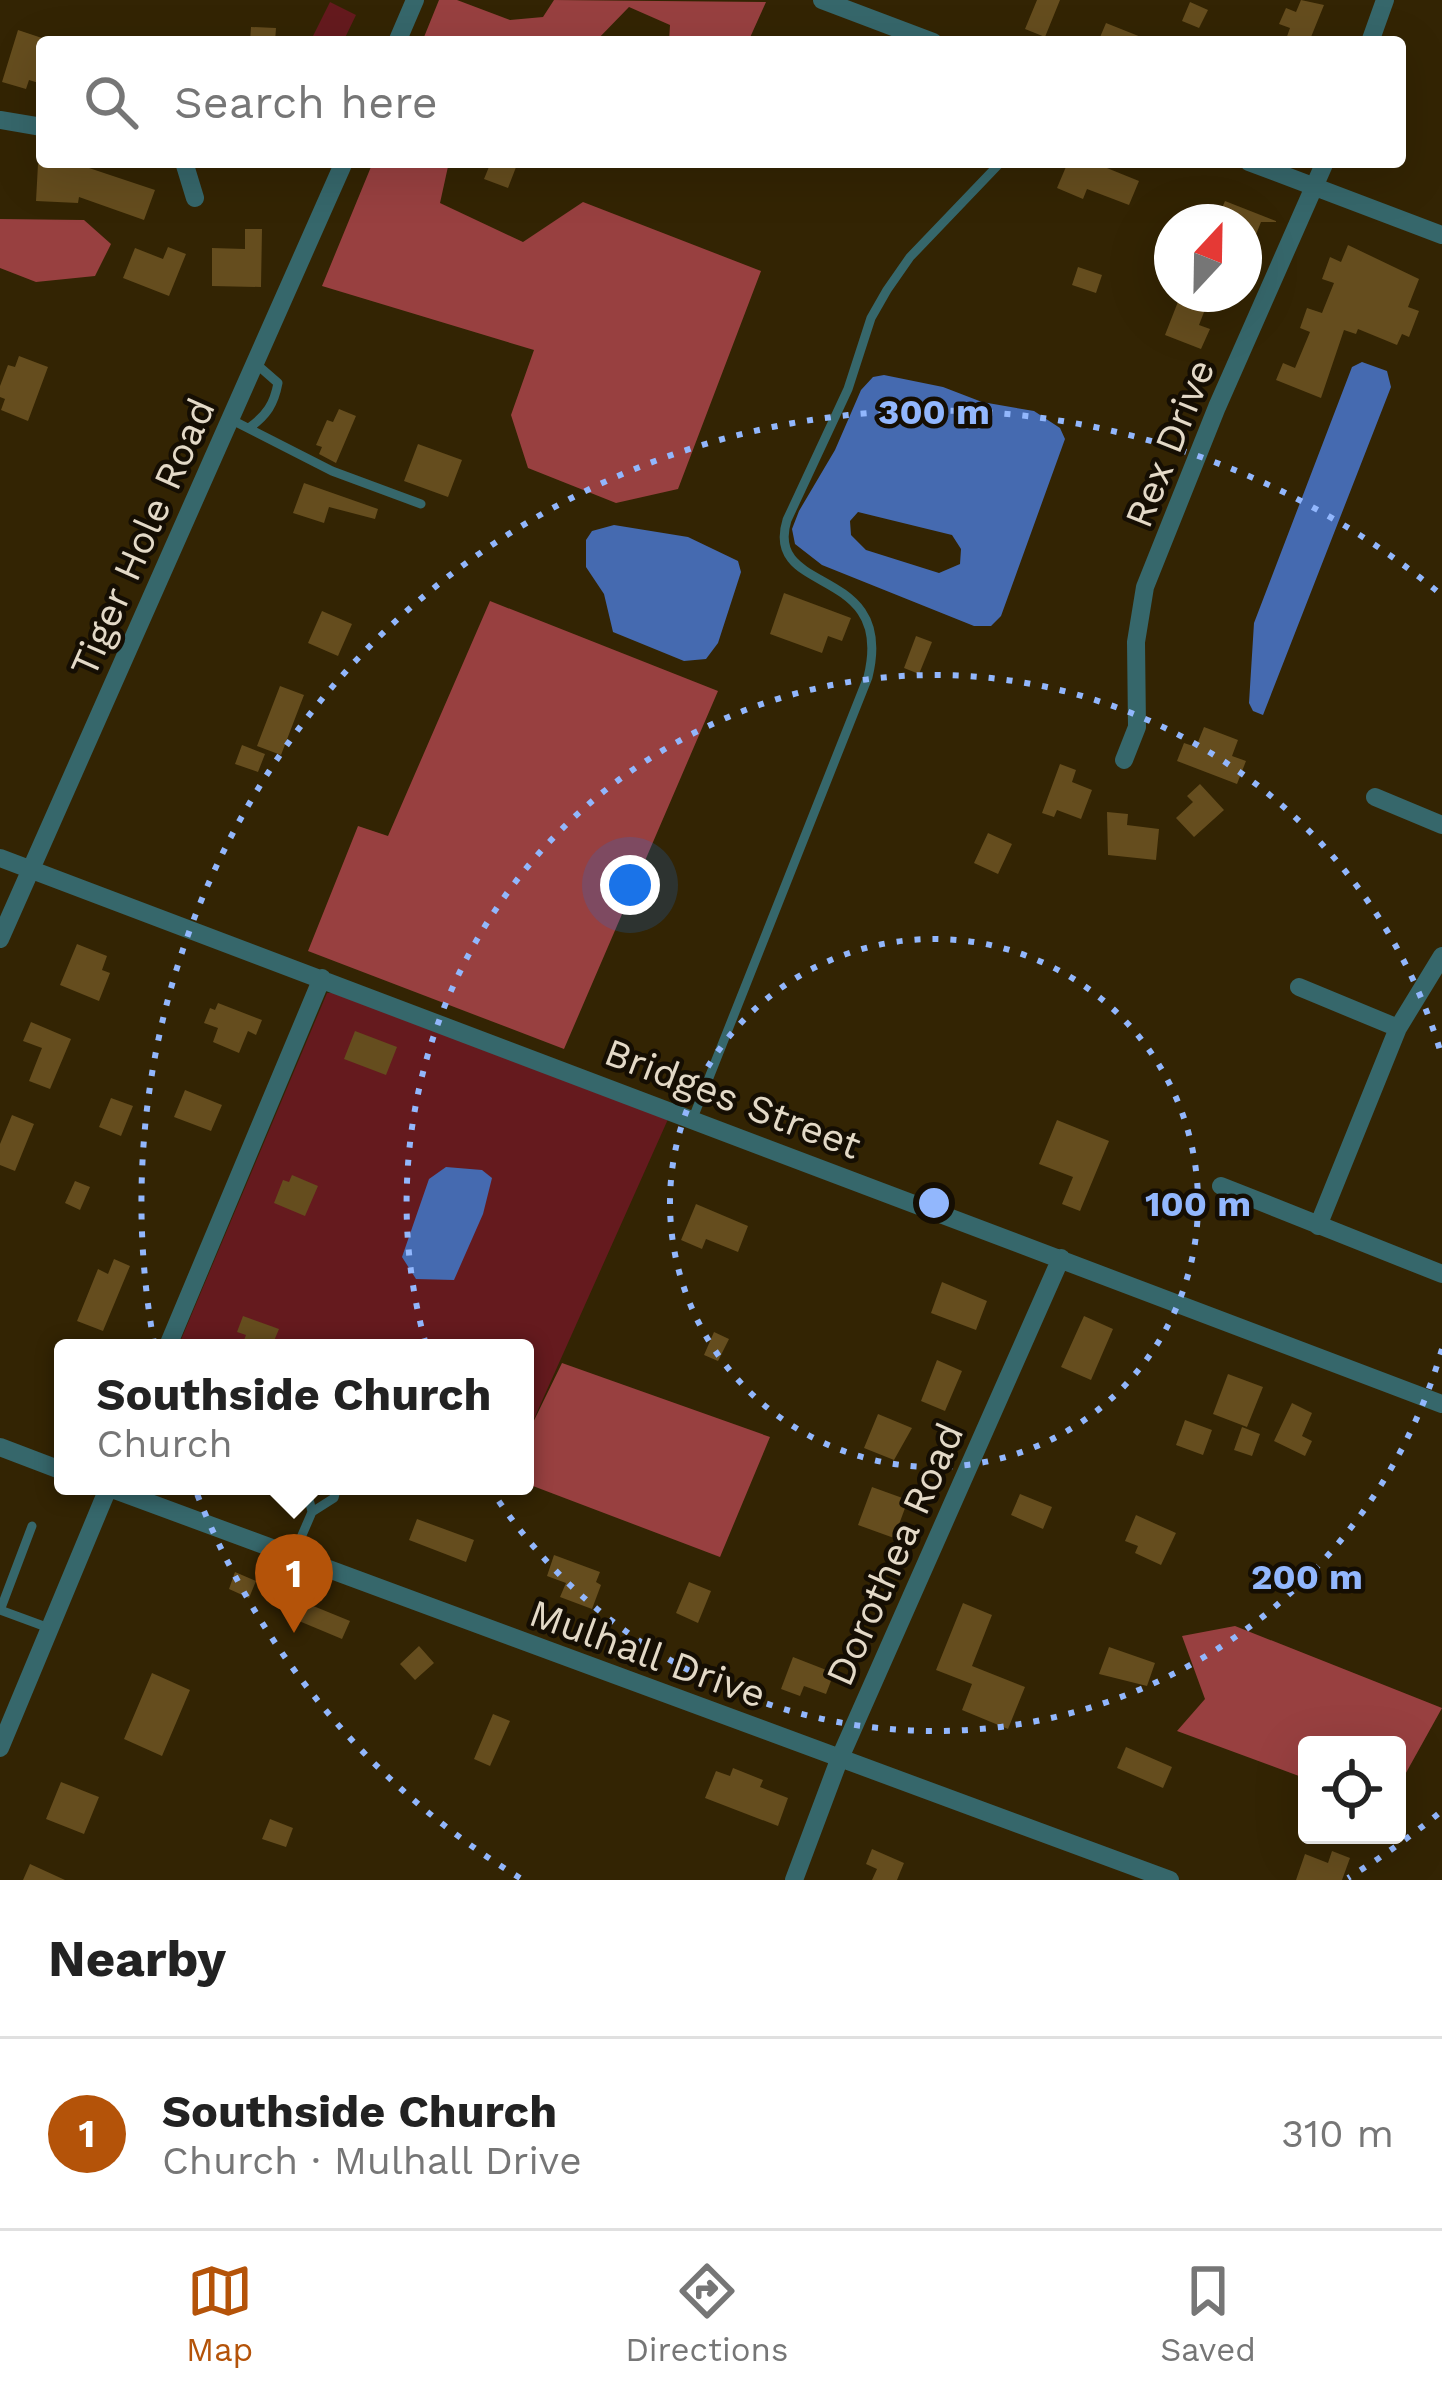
<!DOCTYPE html>
<html lang="en">
<head>
<meta charset="utf-8">
<style>
	body { margin:0; font-family:"Work Sans",sans-serif; background:#f6f6f6; color:#222 }
	.controls { position:absolute; right:36px; bottom:36px; display:grid; overflow:hidden; border-radius:12px; box-shadow:0 12px 48px #0002 }
	.controls button { width:108px; height:108px; display:grid; place-items:center; padding:0; border:0; border-bottom:3px solid #e0e0e0; background:#fff; color:#222; font:60px sans-serif }
	.compass { position:absolute; left:1154px; top:204px; width:108px; height:108px; border-radius:50%; background:#fff; box-shadow:0 12px 48px #0002; rotate:22deg }
	.you { position:absolute; left:630px; top:885px; width:42px; height:42px; margin:-30px; border:9px solid #fff; border-radius:50%; background:#1a73e8; box-shadow:0 0 0 18px #1a73e833 }
	.badge { display:grid; place-items:center; width:78px; height:78px; border-radius:50%; background:#b45309; color:#fff; font-size:39px; font-weight:700 }
	.pin { position:absolute; translate:-50% -99px; filter:drop-shadow(0 3px 6px #0008) }
	.pin::after { content:''; position:absolute; top:63px; width:42px; height:36px; background:inherit; clip-path:polygon(0 0,100% 0,50% 100%) }
	.popup { position:absolute; left:54px; top:1339px; width:480px; height:156px; box-sizing:border-box; display:grid; place-content:center; border-radius:12px; background:#fff; filter:drop-shadow(0 3px 9px #0005); font-size:39px; white-space:nowrap; color:#767676 }
	.popup b { font-size:45px; color:#222 }
	.popup::after { content:''; position:absolute; left:50%; top:100%; margin-left:-24px; border:24px solid transparent; border-top-color:#fff }
	.list { margin:0; padding:0; list-style:none }
	h2 { display:flex; justify-content:space-between; align-items:center; height:156px; margin:0; padding:0 48px; font-size:51px }
	h2 small { font-size:39px; font-weight:400; color:#767676 }
	.list li { display:grid; grid-template-columns:78px 1fr auto; gap:36px; align-items:center; box-sizing:border-box; height:192px; padding:0 48px; border-top:3px solid #e0e0e0 }
	.list b { display:block; font-size:45px; white-space:nowrap }
	.list p { margin:0; font-size:39px; white-space:nowrap; color:#767676 }
	.list em { font-size:39px; font-style:normal; color:#767676 }
	.icon { flex:none; width:66px; height:66px; fill:none; stroke:currentColor; stroke-width:2; stroke-linecap:round; stroke-linejoin:round }
	.map { position:relative; flex:none; width:1442px; height:1880px; overflow:hidden }
	.search { position:absolute; background:#fff; box-shadow:0 12px 48px #0002; left:36px; right:36px; top:36px; height:132px; display:flex; align-items:center; gap:30px; box-sizing:border-box; padding:0 42px; border-radius:12px; color:#767676; font-size:45px }
	.sheet { height:348px; background:#fff }
	nav { display:flex; justify-content:space-around; align-items:center; box-sizing:border-box; height:168px; border-top:3px solid #e0e0e0; background:#fff; font-size:33px; color:#767676 }
	nav a { display:grid; justify-items:center; gap:6px }
	nav .on { color:#b45309 }
	.map>svg:first-child { display:block }
</style>
</head>
<body>
<div class="map">
<svg width="1442" height="1880" viewBox="0 0 1442 1880">
	<rect width="100%" height="100%" fill="#332403"/>
	<path fill="#651a1e" d="M330 2 356 15 343 42H310Z
		M327 993H342L669 1117 525 1439V1348H195L180 1342Z"/>
	<path fill="#984040" d="M439 0H457L510 20 543 17 554 0 766 2 748 42H669L670 25 629 7 595 42H422Z
		M373 162H449L440 203 523 242 583 202 761 271 678 489 616 503 528 468 511 415 534 350 322 286Z
		M0 219 84 220 111 244 95 276 36 282 0 268Z
		M490 601 718 691 564 1049 308 951 358 826 388 836Z
		M562 1363 770 1437 720 1557 525 1483V1439Z
		M1235 1626 1442 1708 1402 1780 1397 1782V1745H1307V1779L1177 1731 1205 1699 1182 1636Z"/>
	<path fill="#456ab0" fill-rule="evenodd" d="M1362 362 1387 371 1391 387 1263 715 1253 711 1249 703 1254 623 1352 367Z
		M884 375 943 387 982 402 1034 411 1060 428 1065 439 1001 616 991 626H974L822 565 795 544 792 529 799 511 835 450 861 390 873 377ZM858 512 952 535 961 549 960 564 939 573 866 550 851 535 850 521Z
		M614 525 688 537 738 561 741 572 718 643 706 659 684 661 613 632 604 594 586 567V540L592 531Z
		M446 1167 482 1170 492 1178 483 1214 454 1280 416 1279 402 1257 429 1179Z"/>
	<path fill="#654d1e" d="M1037 0H1060L1045 37 1025 29Z
		M1301 0 1324 5 1309 42H1285L1290 28 1279 24 1286 8 1296 12Z
		M1190 2 1208 10 1199 28 1182 21Z
		M1106 23 1151 41V42H1098Z
		M251 27 276 28 275 42H250Z
		M18 30 45 39 42 84 29 80 26 89 2 82Z
		M491 162H518L508 188 484 179Z
		M1068 162H1092L1139 181 1129 205 1087 189 1083 199 1057 188Z
		M38 164 89 168 155 190 144 220 79 197 78 203 36 201Z
		M1225 201 1276 221V222H1261L1255 237 1244 233V222H1216Z
		M245 229H262L261 287 212 286V248L245 249Z
		M1348 245 1419 279 1408 307 1419 311 1409 337 1402 334 1397 345 1358 329 1356 334 1344 330 1321 398 1276 380 1283 363 1295 368 1310 332 1300 328 1307 308 1322 313 1334 283 1322 279 1330 257 1341 262Z
		M168 247 186 254 169 296 123 278 135 248 163 259Z
		M1078 267 1102 275 1096 293 1072 285Z
		M1181 294H1211L1199 325 1210 329 1201 349 1165 335Z
		M19 356 48 367 28 421 1 410 5 399 0 397V386L8 365 15 367Z
		M339 409 356 416 336 463 319 454 322 447 316 445 327 420 333 422Z
		M418 444 462 460 448 497 404 481Z
		M304 483 378 509 375 519 329 507 324 523 293 513Z
		M784 593 851 618 842 641 828 636 822 653 770 634Z
		M322 611 352 624 338 656 308 643Z
		M916 636 932 642 919 674 904 668Z
		M280 686 304 695 281 755 257 746Z
		M1204 727 1238 740 1232 756 1246 761 1237 784 1177 761 1184 743 1196 747Z
		M242 745 265 754 258 772 235 764Z
		M1060 764 1076 770 1072 782 1092 790 1081 819 1057 810 1054 817 1042 813Z
		M1200 784 1224 810 1194 837 1176 818 1193 802 1187 796Z
		M1107 812 1128 814 1127 825 1159 829 1156 860 1108 855Z
		M988 833 1012 844 998 874 974 863Z
		M77 944 107 956 102 970 110 973 99 1001 60 985Z
		M218 1003 262 1020 256 1035 248 1031 239 1053 213 1042 218 1028 204 1023 210 1008 215 1010Z
		M31 1022 71 1039 50 1089 29 1081 42 1048 23 1041Z
		M355 1031 397 1047 386 1075 344 1059Z
		M185 1090 222 1105 211 1131 174 1117Z
		M111 1098 133 1106 121 1136 99 1127Z
		M12 1115 34 1124 15 1171 0 1165V1144Z
		M1057 1120 1109 1141 1080 1211 1062 1204 1073 1177 1039 1164Z
		M292 1175 318 1186 305 1216 274 1203 283 1180 289 1182Z
		M75 1181 90 1187 80 1210 65 1203Z
		M696 1204 748 1226 738 1252 706 1239 702 1249 681 1240Z
		M114 1259 130 1266 103 1331 77 1321 98 1269 108 1274Z
		M942 1282 987 1301 976 1330 931 1313Z
		M243 1316 279 1329 271 1348H241L246 1335 237 1332Z
		M1084 1316 1113 1329 1091 1380 1061 1367Z
		M714 1332 729 1339 718 1361 704 1355Z
		M937 1360 962 1371 945 1411 921 1401Z
		M1228 1374 1263 1387 1247 1427 1213 1414Z
		M1292 1403 1312 1413 1302 1436 1312 1441 1305 1456 1274 1441Z
		M878 1414 912 1428 894 1460 864 1448Z
		M1185 1420 1212 1430 1203 1455 1176 1445Z
		M1242 1427 1260 1434 1252 1456 1234 1450Z
		M872 1487 908 1500 894 1538 858 1525Z
		M1020 1494 1052 1507 1043 1529 1011 1515Z
		M1136 1515 1176 1533 1161 1565 1135 1553 1138 1546 1125 1541Z
		M417 1519 474 1540 466 1562 409 1540Z
		M554 1555 600 1572 596 1582 601 1585 592 1609 560 1597 566 1583 547 1576Z
		M235 1572 256 1581 249 1598 229 1589Z
		M689 1582 711 1591 698 1623 676 1613Z
		M306 1603 350 1621 342 1639 299 1621Z
		M963 1603 992 1615 972 1666 1025 1687 1008 1729 962 1710 972 1684 936 1670Z
		M419 1646 434 1663 415 1680 400 1664Z
		M1109 1647 1155 1663 1147 1686 1099 1674Z
		M793 1657 834 1673 826 1694 804 1686 800 1696 781 1689Z
		M152 1673 190 1690 162 1756 124 1739Z
		M493 1714 510 1721 490 1766 474 1759Z
		M1126 1747 1172 1767 1163 1788 1117 1768Z
		M733 1768 763 1780 760 1787 788 1798 778 1826 705 1798 716 1771 730 1776Z
		M61 1782 99 1797 84 1834 46 1819Z
		M270 1819 293 1828 286 1847 262 1839Z
		M872 1849 904 1863 897 1880H872L877 1869 866 1864Z
		M1332 1851 1350 1858 1342 1880H1296L1305 1854 1328 1863Z
		M30 1864 65 1880H23Z"/>
	<g fill="none" stroke-linecap="round" stroke-linejoin="round">
		<path stroke="#36676b" stroke-width="9" d="M230 419 332 471 421 504
			M249 428C267 415 274 404 278 383L255 363
			M693 1118 868 677C896 563 763 597 787 520L848 389 871 318 887 290 910 257 1001 162
			M306 1486 312 1512
			M293 1556 312 1512 334 1498 337 1486
			M1 1608 32 1526
			M0 1610 49 1628"/>
		<path stroke="#36676b" stroke-width="18" d="M822 0 933 42
			M397 42 415 0
			M1370 42 1385 0
			M0 120 42 127
			M184 162 195 198
			M1249 162 1442 235
			M1124 760 1137 727 1136 642 1145 587 1217 407 1325 162
			M1375 797 1442 825
			M0 858 1442 1404
			M0 939 344 162
			M1299 987 1398 1028
			M1221 1186 1442 1274
			M1318 1226 1398 1028 1442 956
			M167 1348 322 978
			M0 1447 63 1471
			M104 1486 1170 1880
			M0 1748 109 1486
			M794 1880 839 1760 1061 1258"/>
	</g>
	<g fill="none" stroke="#92b7fd" stroke-width="6" stroke-dasharray="6 12">
		<circle cx="934" cy="1203" r="264"/>
		<path d="M1442 1349A528 528 0 1 1 1442 1057"/>
		<path d="M1438 1814A792 792 0 0 1 1348 1878M520 1878A792 792 0 1 1 1438 592"/>
	</g>
	<g text-anchor="middle" stroke-width="9" stroke-linejoin="round" paint-order="stroke">
		<g font-size="39" fill="#e3d9c7" stroke="#150e03">
			<text transform="translate(1169 443) rotate(-68)" y="14">Rex Drive</text>
			<text transform="translate(142 537) rotate(-66)" y="14">Tiger Hole Road</text>
			<text transform="translate(733 1098) rotate(21)" y="14">Bridges Street</text>
			<text transform="translate(894 1554) rotate(-66)" y="14">Dorothea Road</text>
			<text transform="translate(648 1653) rotate(20)" y="14">Mulhall Drive</text>
		</g>
	</g>
	<circle cx="934" cy="1203" r="18" fill="#92b7fd" stroke="#150e03" stroke-width="6"/>
	<g font-size="36" text-anchor="middle" font-weight="bold" fill="#92b7fd" stroke="#150e03" stroke-width="9" stroke-linejoin="round" paint-order="stroke">
		<text x="934" y="424">300 m</text>
		<text x="1198" y="1216">100 m</text>
		<text x="1307" y="1589">200 m</text>
	</g>
</svg>
<div class="controls">
<button><svg class="icon" aria-label="locate" viewBox="0 0 24 24"><circle cx="12" cy="12" r="6"/><path d="M12 2v4M12 18v4M2 12h4M18 12h4"/></svg></button>
</div>
<svg class="compass" viewBox="-18 -18 36 36"><path d="M0-13l5 13h-10z" fill="#e53935"/><path d="M0 13l5-13h-10z" fill="#767676"/></svg>
<div class="you"></div>
<div class="pin badge" style="left:294px;top:1633px">1</div>
<div class="popup"><b>Southside Church</b>Church</div>
<div class="search"><svg class="icon" aria-label="search" viewBox="0 0 24 24"><circle cx="10" cy="10" r="6"/><path d="M15 15l6 6"/></svg>Search here</div>
</div>
<section class="sheet">
<h2>Nearby<small></small></h2>
<ul class="list">
<li><span class="badge">1</span><div><b>Southside Church</b><p>Church · Mulhall Drive</p></div><em>310 m</em></li>
</ul>
</section>
<nav>
<a class="on"><svg class="icon" aria-label="map" viewBox="0 0 24 24"><path d="M3 6l6-2 6 2 6-2v14l-6 2-6-2-6 2zM9 4v14M15 6v14"/></svg>Map</a>
<a><svg class="icon" aria-label="directions" viewBox="0 0 24 24"><path d="M12 3l9 9-9 9-9-9zM9 14v-3h6M13 9l2 2-2 2"/></svg>Directions</a>
<a><svg class="icon" aria-label="saved" viewBox="0 0 24 24"><path d="M7 4h10v16l-5-4-5 4z"/></svg>Saved</a>
</nav>
</body>
</html>
